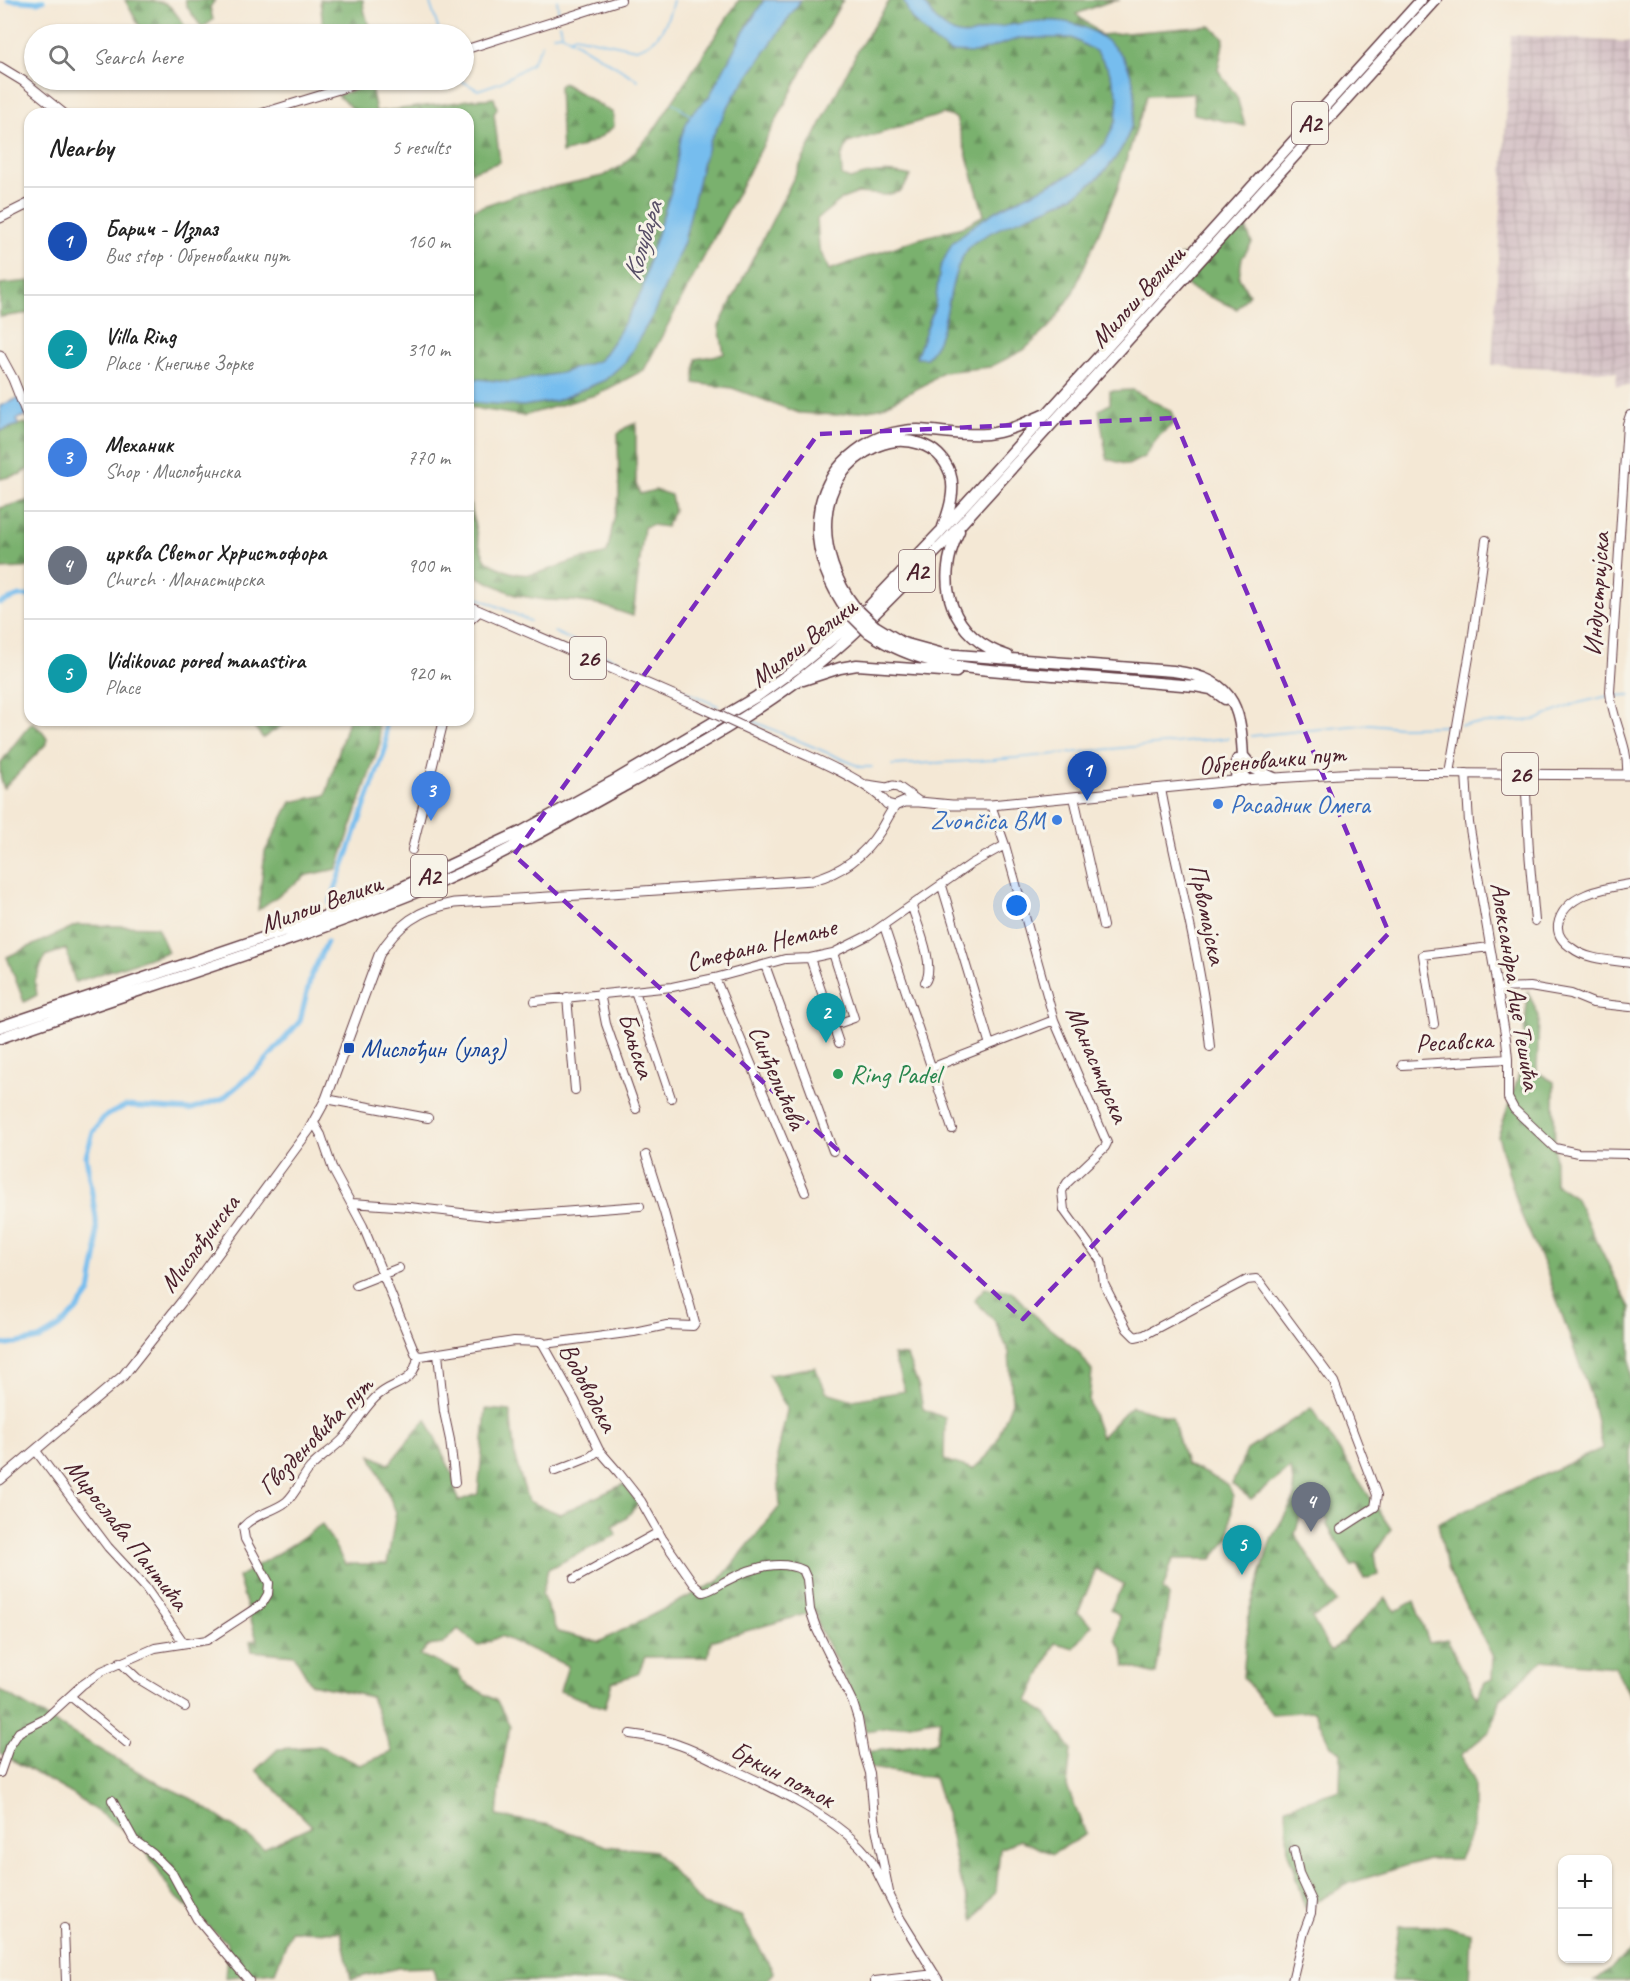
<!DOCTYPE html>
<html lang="en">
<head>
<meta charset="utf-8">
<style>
	body { margin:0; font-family:Caveat,sans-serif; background:#f2f2f2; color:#222 }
	.controls { position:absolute; right:18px; bottom:18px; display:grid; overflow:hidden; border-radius:12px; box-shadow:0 2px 4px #0004 }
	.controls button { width:54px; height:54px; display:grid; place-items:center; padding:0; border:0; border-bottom:2px solid #e0e0e0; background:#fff; color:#222; font:30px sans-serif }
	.you { position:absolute; left:1017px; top:906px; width:21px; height:21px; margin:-15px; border:4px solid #fff; border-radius:50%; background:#1a73e8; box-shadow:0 0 0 9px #1a73e833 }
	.badge { display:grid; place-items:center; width:39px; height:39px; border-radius:50%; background:#b5179e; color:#fff; font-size:20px; font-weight:700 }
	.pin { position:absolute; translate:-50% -50px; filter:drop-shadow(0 2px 3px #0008) }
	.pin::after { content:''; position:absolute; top:32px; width:21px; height:18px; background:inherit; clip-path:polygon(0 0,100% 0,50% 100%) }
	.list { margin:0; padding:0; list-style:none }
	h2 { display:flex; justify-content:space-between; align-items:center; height:78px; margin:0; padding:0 24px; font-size:26px }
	h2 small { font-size:20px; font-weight:400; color:#767676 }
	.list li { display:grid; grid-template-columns:39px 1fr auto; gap:18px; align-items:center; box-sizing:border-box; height:108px; padding:0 24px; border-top:2px solid #e0e0e0 }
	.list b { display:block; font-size:22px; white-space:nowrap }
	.list p { margin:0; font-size:20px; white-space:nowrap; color:#767676 }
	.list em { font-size:20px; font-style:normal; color:#767676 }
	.icon { flex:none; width:33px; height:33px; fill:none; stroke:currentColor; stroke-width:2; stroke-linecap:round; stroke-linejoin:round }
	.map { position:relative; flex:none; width:1630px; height:1981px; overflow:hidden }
	.search { position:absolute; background:#fff; box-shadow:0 2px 4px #0004; left:24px; top:24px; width:450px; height:66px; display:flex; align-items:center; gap:15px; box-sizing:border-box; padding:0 21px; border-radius:33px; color:#767676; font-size:22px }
	.panel { position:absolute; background:#fff; box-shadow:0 2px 4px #0004; left:24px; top:108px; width:450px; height:618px; border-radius:18px }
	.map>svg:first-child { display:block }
</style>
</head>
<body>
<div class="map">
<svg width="1630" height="1981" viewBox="0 0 1630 1981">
	<defs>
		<pattern id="industrial-grid" width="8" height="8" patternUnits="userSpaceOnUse" patternTransform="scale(1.5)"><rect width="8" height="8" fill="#d2bec3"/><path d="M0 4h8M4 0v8" fill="none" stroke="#b6a3a8"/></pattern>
		<pattern id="forest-firs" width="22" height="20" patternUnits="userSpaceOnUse" patternTransform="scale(1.5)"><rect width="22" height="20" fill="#7ab16e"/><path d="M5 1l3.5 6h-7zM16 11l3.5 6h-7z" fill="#668f5b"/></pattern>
	</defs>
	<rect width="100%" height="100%" fill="#f7f3e8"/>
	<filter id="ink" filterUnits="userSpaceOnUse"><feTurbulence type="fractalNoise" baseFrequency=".0167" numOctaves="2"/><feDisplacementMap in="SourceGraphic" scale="12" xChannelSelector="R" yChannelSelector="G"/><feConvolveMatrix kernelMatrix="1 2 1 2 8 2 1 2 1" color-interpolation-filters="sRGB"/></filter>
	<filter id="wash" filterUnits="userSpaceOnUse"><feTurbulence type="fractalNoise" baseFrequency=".008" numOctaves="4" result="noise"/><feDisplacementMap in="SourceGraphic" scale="24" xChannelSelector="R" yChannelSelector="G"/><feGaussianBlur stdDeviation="1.35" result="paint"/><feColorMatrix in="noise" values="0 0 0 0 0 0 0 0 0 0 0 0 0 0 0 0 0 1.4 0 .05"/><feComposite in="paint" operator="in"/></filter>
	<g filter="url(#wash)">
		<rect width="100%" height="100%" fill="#f4e8d5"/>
		<path fill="url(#industrial-grid)" d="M1511 35 1630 42V386H1616L1617 372 1492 365Z"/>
		<path fill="url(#forest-firs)" stroke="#62684c" stroke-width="1.5" fill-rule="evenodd" d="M125 0C136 0 155 0 165 3 173 7 185 26 189 34H144Z
			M185 0H215L210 7 213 20 202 28 187 7Z
			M320 0H363C363 13 369 22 371 34H324Z
			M739 0H843L814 49 644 370 598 394 523 416 468 407V211L515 195 603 176 622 166 652 133Z
			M890 0H1120L1108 2 1076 14 1101 35 1210 26 1224 38 1218 70 1237 97 1245 126 1194 114 1193 93 1147 95 1117 190 1072 295 1052 324 1024 350 990 367 942 372 924 385 880 408 837 415 799 413 732 388 694 383 696 359 724 354 719 326 859 48ZM943 114 956 118 984 215 962 227 918 239 829 270 819 248 817 219 842 199 858 193 886 195 901 191 911 176C889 170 871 172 850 179L842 176 841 158 848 143Z
			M563 83 613 113 614 126C599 141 582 148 562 153L559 86Z
			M371 86 376 112 459 102C471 98 481 100 494 98L497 108 494 114 500 162 471 172 468 150V114H354L353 109 337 95Z
			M1229 218 1246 219V228L1252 243 1242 258 1239 278 1249 294 1237 309 1192 289 1173 273 1180 256 1201 251 1217 240Z
			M30 281V313L0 317V284Z
			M1133 390 1171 411 1175 422 1158 437 1144 457 1128 465 1107 459 1099 410 1110 404V391Z
			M24 423 27 424 30 434V468L21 474 0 479V431Z
			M636 423V484L640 494 655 490 671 495 674 511 666 527 651 525 644 527 633 616 597 604 574 601 545 600 515 595 468 572V505L470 504C475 521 476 543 485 558 487 562 492 564 496 566 524 582 542 572 571 562 582 558 595 557 607 553L619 495 618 434 625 428Z
			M30 500V566L25 568 0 569V508Z
			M249 720H290L263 738Z
			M348 720H377L380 742 337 869 307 875 258 910 265 852 291 802 326 795Z
			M32 723 42 731 47 739V743L4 788C1 781 0 772 0 765 1 761 29 725 32 723Z
			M77 925 157 927 168 952 75 982 66 949 45 956 35 981 37 995 24 1002 7 957Z
			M1528 992 1539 1016 1537 1072 1554 1082 1555 1184 1575 1197 1630 1308V1696L1615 1667 1543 1660 1501 1698 1490 1731 1461 1755 1474 1783V1826L1459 1859H1428L1350 1883 1305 1908 1288 1852 1286 1807 1340 1790 1341 1752 1331 1746 1314 1711 1272 1714 1243 1677 1249 1612 1271 1539 1295 1498 1291 1468 1251 1499 1232 1484 1247 1450 1311 1408 1391 1529 1375 1553 1378 1575 1364 1579 1357 1564 1352 1567 1327 1525 1328 1519 1302 1511 1295 1534 1337 1602 1312 1618 1331 1652 1385 1598 1396 1611 1414 1601 1429 1642 1447 1639 1477 1698 1485 1682 1492 1679 1493 1657 1447 1568 1438 1523 1603 1448 1592 1400 1547 1272 1520 1212 1498 1136 1521 1069Z
			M985 1288 1011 1291 1039 1320 1078 1351 1092 1371 1089 1402 1101 1437 1131 1406 1172 1417 1186 1464 1227 1484 1233 1496 1229 1538 1212 1559H1173L1163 1589 1169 1596 1156 1674 1125 1666 1123 1651 1116 1640 1119 1615 1110 1609 1124 1584 1096 1569 1078 1613 1092 1625 1074 1648 1055 1643 1028 1701 1047 1715 1071 1749 1067 1787 1086 1834 1053 1854 1020 1840 1000 1849 996 1891 974 1920 959 1876 946 1813 934 1778 871 1768 868 1752 937 1742 940 1719 866 1731 860 1709 818 1625 816 1611 711 1641 708 1657H645L638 1674 612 1682 605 1708 560 1691 568 1666 501 1636 478 1646 458 1629 443 1644 428 1646 420 1655 458 1671 463 1682 497 1701 510 1726 502 1767 497 1816 550 1825 606 1846 655 1851 703 1905 741 1916 774 1973 766 1981H436L433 1967 398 1968 351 1979 341 1932 291 1931 275 1972 225 1978 228 1944 172 1893 139 1840 67 1791 0 1753V1690L152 1780 192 1799 264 1848 312 1826 256 1770 278 1749 320 1746 360 1765 392 1752 371 1697 311 1684 294 1655 252 1651 250 1641 257 1640 238 1577 293 1544 322 1524 345 1564H387L396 1512 371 1455 389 1464 426 1419 452 1473 458 1501 478 1494 486 1409 510 1411 515 1458 528 1501 560 1514 624 1484 638 1504 625 1519 613 1526 616 1535 548 1569 542 1595 558 1632 599 1642 719 1581 780 1506 777 1456 787 1410 769 1375 815 1367 826 1392 853 1400 905 1391 893 1355 907 1356 919 1388 923 1409 945 1418 944 1460 973 1469 987 1456 997 1440 1012 1402 1009 1352 994 1320 974 1300Z
			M1399 1926H1445L1471 1933 1469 1981H1391Z
			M1630 1952V1981H1595Z"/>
		<path fill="#76bdee" stroke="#606e8c" stroke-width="1.5" d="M764 0H801L733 98 711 139 703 161 684 242 652 317 626 361 605 380 556 401 523 406 468 402V378L508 382 561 373 600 360 618 334 642 291 650 255 672 188 681 137 690 115 709 97 743 33Z
			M903 0H923C930 14 942 29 958 34 971 37 987 29 999 27 1040 20 1072 13 1107 41 1112 45 1119 51 1123 57 1153 108 1123 165 1078 193 1052 209 1018 218 990 233 984 237 976 240 971 245 947 273 952 311 937 343 934 348 930 353 927 358H916L935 305 940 268 952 243 978 222 1003 207 1073 173 1095 155 1106 142 1116 120 1118 97 1109 70 1097 52 1072 38H1020L975 53 950 52 935 42 911 18Z
			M30 393V414L17 419 18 425 0 431V406Z"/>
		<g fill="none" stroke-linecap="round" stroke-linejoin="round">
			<path stroke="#76bdee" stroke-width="1.5" d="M429 0 440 34
				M557 0 559 15
				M560 24 562 32
				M553 35 562 34 638 80
				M570 39 574 36 636 49C660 43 668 22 673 0
				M460 80 478 90 501 82 531 64 543 43
				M673 103 690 115
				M468 593 530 621
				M554 632 718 706
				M1613 696 1630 695
				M750 720 861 767H872
				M1461 725 1536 720 1574 704 1608 696
				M1251 736 1370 724 1400 727 1454 726
				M892 765 993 760 1228 738"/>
			<path stroke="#76bdee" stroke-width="5" d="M8 0 38 2 43 0
				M0 603 19 596H30
				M330 903 386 747 385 720
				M0 1344 8 1345 39 1339 59 1327 76 1311 90 1292 97 1252 96 1218 86 1156 93 1132 104 1117 125 1106 190 1110 222 1099 261 1066 300 1021 311 976 327 942"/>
		</g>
	</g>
	<g filter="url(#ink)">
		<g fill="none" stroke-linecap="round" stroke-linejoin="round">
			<defs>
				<path id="minor" d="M464 50 621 0
					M259 114 370 80
					M468 622 480 611
					M1449 773 1473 634 1486 540
					M1466 773 1469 823 1506 1039 1508 1059V1098L1514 1109 1555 1148 1578 1153 1630 1154
					M1525 773 1529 852 1535 921
					M1627 774C1629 745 1612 721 1610 692L1627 424 1630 415
					M1161 789C1177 875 1202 960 1210 1047
					M1074 797 1103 926
					M991 805 1005 845 1054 1020 1107 1143 1105 1147 1067 1183 1062 1191 1064 1210 1101 1261 1104 1284 1127 1329 1135 1337 1144 1335 1247 1280 1256 1279 1260 1282 1334 1382 1377 1495 1375 1507 1341 1529
					M412 850 444 720
					M1630 884C1605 888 1563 894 1558 925 1557 935 1564 943 1572 948 1587 960 1611 960 1630 963
					M942 886 990 1045
					M912 907C917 924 936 966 925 982
					M884 926 952 1129
					M833 953 854 1018 840 1023
					M810 958 839 1043
					M765 965 833 1151
					M715 978 805 1192
					M1497 988 1530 987 1571 994 1593 1003 1630 1007
					M635 991 671 1098
					M600 993 606 1024 636 1109
					M567 997 575 1090
					M535 1001 672 987 715 978 785 959 810 958 833 953 869 935 971 864 1005 845
					M1434 1024 1423 955 1490 947
					M1402 1065 1508 1059
					M931 1068 1054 1020
					M326 1099 428 1118
					M314 1123 321 1135 333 1170 363 1226 416 1355 421 1356 514 1341 542 1342 575 1401 599 1450 619 1473 641 1501 662 1538 694 1584 703 1592C712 1590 716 1587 724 1582 748 1569 778 1558 803 1570L807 1579 810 1610 817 1630 853 1703 858 1719 864 1754 870 1773 874 1818 889 1892
					M352 1203 409 1207 496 1217 640 1206
					M356 1285 399 1268
					M544 1344 634 1332 667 1325 693 1326 695 1323 664 1212 646 1155
					M438 1354 444 1412 450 1440 455 1482
					M36 1451 108 1547 145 1587 184 1643
					M555 1471 590 1457 599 1450
					M574 1579 659 1532
					M120 1662 137 1678 185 1707
					M70 1696 127 1743
					M630 1734C646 1736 664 1739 679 1745 694 1750 707 1757 721 1764 766 1784 844 1820 871 1860L900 1918 939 1981
					M0 1773 9 1747 19 1732 45 1719 82 1685 102 1671 155 1648 207 1640 262 1604 268 1594 269 1583 245 1539 243 1527C254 1514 273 1512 286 1502 297 1493 301 1478 310 1468 320 1457 334 1449 344 1438 355 1425 363 1410 375 1398 394 1379 413 1388 418 1356
					M112 1800 134 1840 153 1854 172 1873 197 1919 249 1981
					M64 1928 66 1981
					M875 1981 935 1974
					M1292 1981 1304 1932 1311 1913 1312 1901 1299 1873 1294 1850"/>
				<path id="major" d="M0 67 23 81 64 114
					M0 218 30 203
					M0 355 13 379 30 422
					M468 606 696 705
					M761 735C792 749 868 779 887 804L895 806 904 802H919L952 805H991L1244 780 1356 773 1630 775
					M867 785 887 788 893 786 898 787 919 802
					M0 1480 123 1376 191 1290 309 1130 326 1099 379 955C397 925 419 909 454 903L813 880C843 872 864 856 880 831 885 823 889 814 895 806"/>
				<path id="highway" d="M959 531C933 583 951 638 1008 656
					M855 607C816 557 810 476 877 446 905 434 939 443 950 473 956 490 949 511 943 527
					M849 613C826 581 812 545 820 506 830 461 873 430 918 430 941 431 964 436 987 434 1007 432 1025 423 1043 415
					M875 626 903 643 943 654 1173 671C1245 680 1241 719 1244 780
					M868 632C925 672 987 669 1053 675 1100 678 1148 682 1195 686L1211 689 1225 699
					M803 680 840 668 857 665 956 672
					M1243 756 1253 768 1274 778
					M1236 781 1237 760
					M0 1027 298 926 392 892 523 831 612 782 756 697 795 669 859 617 940 532 1421 0
					M0 1038C139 989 282 946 419 891 487 863 553 826 617 790 677 757 738 724 793 684 849 643 896 593 943 544L1436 0"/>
			</defs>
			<use href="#minor" stroke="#643d44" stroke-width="10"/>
			<use href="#major" stroke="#643d44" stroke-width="11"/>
			<use href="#highway" stroke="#643d44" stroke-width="13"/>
			<use href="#minor" stroke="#fff" stroke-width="8"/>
			<use href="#major" stroke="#fff" stroke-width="9"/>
			<use href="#highway" stroke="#fff" stroke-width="10"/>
			<defs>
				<path id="major-bridge" d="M696 705 761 735"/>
				<path id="highway-bridge" d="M855 607 875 626
					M849 613 868 632"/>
			</defs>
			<use href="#major-bridge" stroke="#643d44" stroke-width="11" stroke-linecap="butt"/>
			<use href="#highway-bridge" stroke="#643d44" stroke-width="13" stroke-linecap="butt"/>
			<use href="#major-bridge" stroke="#fff" stroke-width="9"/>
			<use href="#highway-bridge" stroke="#fff" stroke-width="10"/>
		</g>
	</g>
	<path fill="none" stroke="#7b2cbf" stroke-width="4.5" stroke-dasharray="12 8" stroke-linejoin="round" d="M1174 418 1389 933 1023 1319 514 855 818 434Z"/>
	<g fill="#3f7fe0" stroke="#f7f3e8" stroke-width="2">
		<circle cx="1218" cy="804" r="6"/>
		<circle cx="1057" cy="820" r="6"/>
	</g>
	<rect fill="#1a4fb4" stroke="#f7f3e8" stroke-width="2" x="343" y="1042" width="12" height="12" rx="3"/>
	<circle fill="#2e9e5b" stroke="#f7f3e8" stroke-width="2" cx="838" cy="1074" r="6"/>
	<g text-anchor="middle" stroke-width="6" stroke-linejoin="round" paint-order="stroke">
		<g fill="#f7f3e8" stroke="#7e5f64" stroke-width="1.5">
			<rect x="1292" y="102" width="36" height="42" rx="4.5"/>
			<rect x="899" y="550" width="36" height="42" rx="4.5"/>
			<rect x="570" y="637" width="36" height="42" rx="4.5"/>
			<rect x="1502" y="753" width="36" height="42" rx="4.5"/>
			<rect x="411" y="855" width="36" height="42" rx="4.5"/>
		</g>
		<g font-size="24" font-weight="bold" fill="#4a1f2b">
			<text x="1310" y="131">A2</text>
			<text x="917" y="579">A2</text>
			<text x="588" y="666">26</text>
			<text x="1520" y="782">26</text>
			<text x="429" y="884">A2</text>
		</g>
		<g font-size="26" fill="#4a1f2b" stroke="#f7f3e8">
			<text transform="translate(1137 296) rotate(-48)" y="9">Милош Велики</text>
			<text transform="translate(1596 594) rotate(-86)" y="9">Индустријска</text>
			<text transform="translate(803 642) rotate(-38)" y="9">Милош Велики</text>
			<text transform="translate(1272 759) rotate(-5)" y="9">Обреновачки пут</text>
			<text transform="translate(321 903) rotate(-20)" y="9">Милош Велики</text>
			<text transform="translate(1208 914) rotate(78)" y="9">Првомајска</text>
			<text transform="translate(761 944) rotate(-14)" y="9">Стефана Немање</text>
			<text transform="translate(1516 986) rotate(81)" y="9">Александра Аце Тешића</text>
			<text transform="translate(1454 1041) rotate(-3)" y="9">Ресавска</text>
			<text transform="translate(637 1045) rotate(72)" y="9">Бањска</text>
			<text transform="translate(1098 1064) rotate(67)" y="9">Манастирска</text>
			<text transform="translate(778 1077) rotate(67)" y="9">Синђелићева</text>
			<text transform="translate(199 1243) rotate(-53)" y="9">Мислођинска</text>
			<text transform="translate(589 1387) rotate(62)" y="9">Водоводска</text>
			<text transform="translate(315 1435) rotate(-46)" y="9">Гвозденовића пут</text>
			<text transform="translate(127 1534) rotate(52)" y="9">Мирослава Пантића</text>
			<text transform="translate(783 1774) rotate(28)" y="9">Бркин поток</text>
		</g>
		<g font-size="26" fill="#366cbe" stroke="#f7f3e8" text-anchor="start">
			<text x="1230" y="813">Расадник Омега</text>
			<text x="1045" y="829" text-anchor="end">Zvončica BM</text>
		</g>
		<g font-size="26" fill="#164399" stroke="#f7f3e8" text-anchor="start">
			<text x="361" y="1057">Мислођин (улаз)</text>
		</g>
		<g font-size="26" fill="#27864d" stroke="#f7f3e8" text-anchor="start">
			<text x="850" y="1083">Ring Padel</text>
		</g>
		<g font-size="27" font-style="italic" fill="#574e66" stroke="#f7f3e8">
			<text transform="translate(642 241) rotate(-73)" y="9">Колубара</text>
		</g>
	</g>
</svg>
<div class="controls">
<button>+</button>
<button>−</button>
</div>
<div class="you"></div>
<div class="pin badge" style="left:1087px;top:801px;background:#1a4fb4">1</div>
<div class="pin badge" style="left:826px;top:1043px;background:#0f9aa8">2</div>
<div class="pin badge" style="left:431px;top:821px;background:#3f7fe0">3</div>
<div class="pin badge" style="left:1311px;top:1532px;background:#6b7280">4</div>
<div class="pin badge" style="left:1242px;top:1575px;background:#0f9aa8">5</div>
<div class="search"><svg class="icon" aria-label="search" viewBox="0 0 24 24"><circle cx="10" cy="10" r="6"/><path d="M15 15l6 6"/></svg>Search here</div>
<section class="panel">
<h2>Nearby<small>5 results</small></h2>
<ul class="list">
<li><span class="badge" style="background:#1a4fb4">1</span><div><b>Барич - Излаз</b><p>Bus stop · Обреновачки пут</p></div><em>160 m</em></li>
<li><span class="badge" style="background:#0f9aa8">2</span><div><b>Villa Ring</b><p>Place · Кнегиње Зорке</p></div><em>310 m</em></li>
<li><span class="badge" style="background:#3f7fe0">3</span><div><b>Механик</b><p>Shop · Мислођинска</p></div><em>770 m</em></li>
<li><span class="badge" style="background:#6b7280">4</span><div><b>црква Светог Хрристофора</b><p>Church · Манастирска</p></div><em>900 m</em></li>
<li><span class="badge" style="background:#0f9aa8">5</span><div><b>Vidikovac pored manastira</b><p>Place</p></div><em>920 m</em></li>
</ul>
</section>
</div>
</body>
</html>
